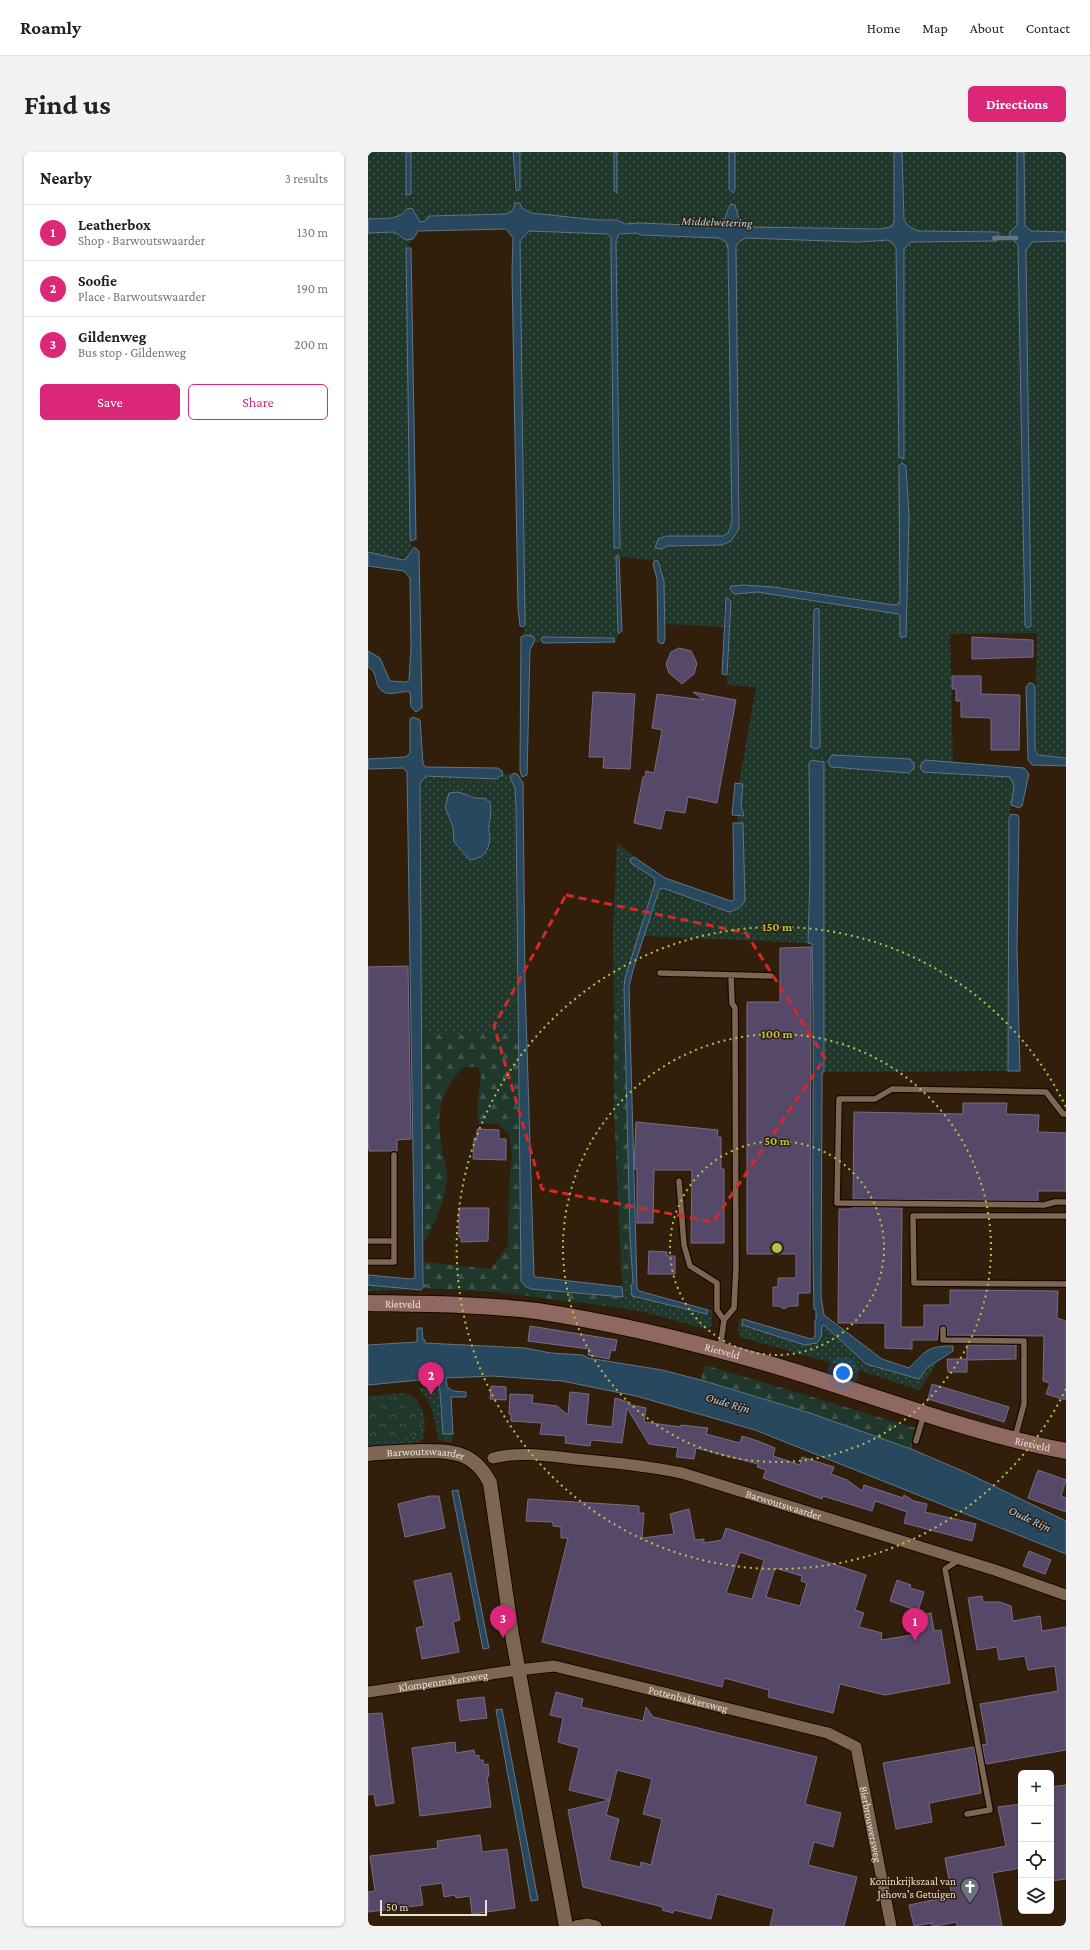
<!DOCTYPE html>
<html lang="en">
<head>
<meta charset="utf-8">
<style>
	body { margin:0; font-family:"Crimson Pro",serif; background:#f2f2f2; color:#222 }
	.controls { position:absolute; right:12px; bottom:12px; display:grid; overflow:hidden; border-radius:6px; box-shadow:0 1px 3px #0004 }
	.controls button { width:36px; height:36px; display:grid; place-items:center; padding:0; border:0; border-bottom:1px solid #e0e0e0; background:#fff; color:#222; font:20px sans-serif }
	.scale { position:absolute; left:12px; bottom:10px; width:107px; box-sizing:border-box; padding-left:4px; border:2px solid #ebdfd3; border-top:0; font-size:11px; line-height:14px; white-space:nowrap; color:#ebdfd3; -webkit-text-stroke:3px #311f0c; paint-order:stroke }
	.you { position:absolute; left:475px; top:1221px; width:14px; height:14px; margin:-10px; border:3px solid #fff; border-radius:50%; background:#1a73e8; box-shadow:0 0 0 6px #1a73e833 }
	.badge { display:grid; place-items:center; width:26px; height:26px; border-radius:50%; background:#db2777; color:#fff; font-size:13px; font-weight:700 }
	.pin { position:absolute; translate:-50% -33px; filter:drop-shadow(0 1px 2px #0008) }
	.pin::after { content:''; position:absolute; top:21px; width:14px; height:12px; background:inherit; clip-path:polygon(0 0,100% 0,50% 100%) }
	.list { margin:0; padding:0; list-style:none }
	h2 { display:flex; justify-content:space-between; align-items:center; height:52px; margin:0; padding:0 16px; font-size:17px }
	h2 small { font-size:13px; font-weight:400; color:#767676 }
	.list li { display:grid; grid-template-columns:26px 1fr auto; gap:12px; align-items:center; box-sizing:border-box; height:56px; padding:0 16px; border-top:1px solid #e0e0e0 }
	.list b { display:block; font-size:15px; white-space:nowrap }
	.list p { margin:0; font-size:13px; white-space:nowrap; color:#767676 }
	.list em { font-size:13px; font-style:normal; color:#767676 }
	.actions { display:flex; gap:8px; padding:12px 16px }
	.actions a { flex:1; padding:9px 0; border:1px solid #db2777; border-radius:6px; text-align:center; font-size:14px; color:#db2777 }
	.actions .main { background:#db2777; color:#fff }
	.icon { flex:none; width:22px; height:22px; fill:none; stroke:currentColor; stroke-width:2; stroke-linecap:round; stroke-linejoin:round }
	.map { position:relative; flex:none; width:698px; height:1774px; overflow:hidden; border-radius:6px }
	header { display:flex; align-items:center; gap:24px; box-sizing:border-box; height:56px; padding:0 20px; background:#fff; border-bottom:1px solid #e0e0e0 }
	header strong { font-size:19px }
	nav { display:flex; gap:22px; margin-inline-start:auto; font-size:14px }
	.intro { display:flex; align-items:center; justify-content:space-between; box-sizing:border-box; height:96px; padding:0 24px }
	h1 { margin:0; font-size:28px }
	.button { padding:10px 18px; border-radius:6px; background:#db2777; color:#fff; font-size:14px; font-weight:700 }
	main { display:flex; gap:24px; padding:0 24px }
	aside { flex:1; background:#fff; border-radius:6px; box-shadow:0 1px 3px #0004 }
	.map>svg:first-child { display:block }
</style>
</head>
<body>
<header>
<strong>Roamly</strong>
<nav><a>Home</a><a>Map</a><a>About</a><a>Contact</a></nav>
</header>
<div class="intro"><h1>Find us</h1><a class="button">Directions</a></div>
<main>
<aside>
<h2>Nearby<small>3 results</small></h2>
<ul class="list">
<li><span class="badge">1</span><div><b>Leatherbox</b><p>Shop · Barwoutswaarder</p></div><em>130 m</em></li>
<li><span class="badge">2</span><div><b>Soofie</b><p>Place · Barwoutswaarder</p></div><em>190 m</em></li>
<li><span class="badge">3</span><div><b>Gildenweg</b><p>Bus stop · Gildenweg</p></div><em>200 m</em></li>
</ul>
<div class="actions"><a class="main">Save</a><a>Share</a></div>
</aside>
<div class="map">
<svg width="698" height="1774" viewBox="0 0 698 1774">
	<defs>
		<pattern id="grass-dots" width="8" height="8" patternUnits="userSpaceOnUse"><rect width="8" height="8" fill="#20382c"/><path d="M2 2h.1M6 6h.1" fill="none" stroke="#41544a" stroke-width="1.8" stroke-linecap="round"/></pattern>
		<pattern id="forest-firs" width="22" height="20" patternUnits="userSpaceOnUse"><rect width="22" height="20" fill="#20382c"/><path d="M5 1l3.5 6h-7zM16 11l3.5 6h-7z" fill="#41544a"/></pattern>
		<pattern id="park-crowns" width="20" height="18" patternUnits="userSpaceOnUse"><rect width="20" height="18" fill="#20382c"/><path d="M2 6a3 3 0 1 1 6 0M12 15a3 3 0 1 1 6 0" fill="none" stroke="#41544a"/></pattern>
	</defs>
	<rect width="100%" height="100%" fill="#311f0c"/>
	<path fill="url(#grass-dots)" fill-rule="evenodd" d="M0 0H38V33L43 42V0H145L146 39 152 38V0H246V39H249V0H361V37H367V0H526V70L523 75 512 77 385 76C371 74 371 65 367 53L360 57C359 66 355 69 348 74L272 71 257 72 249 68H230L162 61 147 51 145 58 138 62 61 64 58 69 51 70 36 62 29 65 0 67Z
		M534 0H649V73L642 80 641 84 650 93 657 474 659 476 663 474 658 98 664 90 698 89V606L670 603 667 598 669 481 582 482 585 611 557 608 556 620 642 625 646 634 641 666 640 919 456 920 455 609 443 608 440 791 276 784 291 738 295 736 353 758 361 760 370 758 375 671H370V664H376L373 653 375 632 371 631 388 535 359 533 363 449 357 445 355 475 297 472 296 429 290 409 248 404 250 480 251 481 247 490 245 486 175 485 173 490H167V488L157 483 155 484 157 473 151 89 161 79 240 82 243 86 246 395 252 396 248 89 251 82 268 81 273 83 351 86 358 90 360 96 364 371 360 381 355 384H298L296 394 354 393 371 377 367 133 368 94 372 89 378 86 489 90 521 88 528 96 531 305 536 306V97L543 90 629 89 631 87V82L629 80 550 79 540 74 536 67ZM362 437 525 453 531 452 532 449V485V464L530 462 389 440 366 442ZM449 456 451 457 452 595 449 597ZM465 603 542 607 460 609Z
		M656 0H698V80L663 79 657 74Z
		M26 80 38 88 45 87 38 96 43 396 40 405 35 408 0 400V81Z
		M135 622H145L142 625 147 636 150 882H54L52 631 58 624 129 627 135 624ZM89 640C100 642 105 648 116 646L123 668 120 676 122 683 114 705 102 708 86 690 85 675Z
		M249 691 266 705 262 707 286 726 287 731 257 826 256 864 246 858 245 779Z
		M253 1116 265 1130V1144L340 1161V1158H344V1174L339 1177 271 1159 253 1156V1145H255Z
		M0 1133 43 1137 0 1139Z
		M371 1167H375L374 1173 437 1193H445L453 1185 454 1174 456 1173 498 1212 551 1227 559 1216 568 1210 562 1223 551 1238 490 1218 372 1185 370 1175Z
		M72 1234 75 1282H85L84 1290H76L70 1286C66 1264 65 1252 50 1236Z
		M37 1241C55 1247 60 1269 55 1286L49 1291 0 1296V1244Z"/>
	<path fill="url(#forest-firs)" d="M246 858 256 864 262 1086 265 1130 253 1116 246 958Z
		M54 882H150L153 1129 163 1137 253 1145V1156L129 1140 56 1136 58 1133H55L56 1110 123 1117 140 1093 141 1037 144 1002 141 982 129 972H111L109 954 113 926 111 915H95C71 941 68 962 74 997 75 1005 79 1015 79 1024 78 1048 67 1070 56 1091Z
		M337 1213 547 1276 543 1297 442 1261 333 1228Z"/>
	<path fill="url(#park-crowns)" d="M35 1244C52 1251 57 1268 50 1284L0 1290V1248Z"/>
	<path fill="#284860" stroke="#627582" d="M38 0H43V42L38 43Z
		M145 0H152V38L148 39Z
		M246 0H249V41L246 39Z
		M361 0H367V37L365 41 361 37Z
		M526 0H534L536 67 540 74 550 79 630 80 631 81 629 89 543 90 536 97V307L531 305 528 95 521 88 489 90 378 86 372 89 368 94 371 377 363 389 354 393 299 394 293 397 287 396 290 387 298 384H355L360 381 364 371 360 96 358 90 351 86 273 83 268 81 251 82 248 89 252 396H246L243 86 240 82 161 79 152 89 157 473 155 475 152 474 150 456 144 120 145 86 138 77 50 79 45 87 38 88 26 80 0 81V67C13 66 31 69 39 57L44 56 52 70 57 69 61 64 138 62 145 58 147 51H152L154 56 163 61 230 68H249L257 72 271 71 348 74C362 65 356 62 363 52L367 53C370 63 370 69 380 75L512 77 523 75 526 70Z
		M649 0H656L657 74 663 79 698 80V89L664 90 658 98 663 474 659 476 657 474 650 93 641 84 642 80 649 73Z
		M38 96H43L48 387 43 389 42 386Z
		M534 311 538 314 541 364 538 485H532V464L530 462 389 440 366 442 362 437 363 434 376 433 405 435 525 453 531 452 532 449 531 314Z
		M46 395 51 399 54 556 48 560 43 555 42 540C33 538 22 545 14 539 5 533 11 520 0 515V499L12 506 22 529 38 530 41 528 43 496 42 426 36 419 0 414V400L35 408 38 407Z
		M248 404H251L254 479 251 481 250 480Z
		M287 408 290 409 296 429 297 487 295 492 290 490 289 427 285 412Z
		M358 445 363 449 359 523 354 522Z
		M448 456 451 457 452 595 449 597 443 595 446 458Z
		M157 483 165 484 167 488 162 498 159 623 154 625 152 618 153 485Z
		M175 485 245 486 247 490 175 491 173 487Z
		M661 531H664L667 534V598L670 603 698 606V614L664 613 660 608 658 535Z
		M45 565 52 568 55 611 57 615 130 616 134 619 135 624H132L129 627 58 624 52 631 55 1133H58L53 1138 0 1133V1123L43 1127 47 1126 39 620 35 616 0 617V607L38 605 42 601V567Z
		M464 603 542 607 546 611V616L541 621 463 615 460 609Z
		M443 608 456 610V920H454V943L453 1145 456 1163 514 1207 541 1216C559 1198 559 1194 585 1194V1199L559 1216 551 1227 498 1212 456 1173 454 1174 453 1185 449 1191 437 1193 374 1173 375 1167 443 1187 447 1185V1168H448V1158L446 1157C443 1036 447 914 444 792L440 791 442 722 441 611Z
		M557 608 656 616 661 622 654 654 651 656 643 653 646 634 642 625 555 620 552 616 553 612Z
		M146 621 150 623 155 631 157 830 166 1124 168 1125 254 1135 255 1145 163 1137 157 1134 153 1129 148 656 147 636 142 625Z
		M367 631 375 632 373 653 376 664 364 663Z
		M89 640C100 642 105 648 116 646L122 650C124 660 122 666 121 675 120 679 122 682 122 685 121 699 116 706 102 708L86 690 85 675 77 655 81 641Z
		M643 662 650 663 651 667 649 796 652 919H640L641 666Z
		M365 671H375L377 749C372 757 369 758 361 760L295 736 291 738 265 818 261 835 269 1136 271 1139 340 1158 339 1162 264 1144 263 1134 265 1130 262 1086 256 836 257 826 287 731 286 726 263 711 262 707 266 705 297 726 363 749 366 748Z
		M49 1176H54L55 1188H57V1191L157 1196 183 1201 215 1203 220 1206 294 1218 333 1228 442 1261 543 1297 597 1320 698 1369V1402L387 1278 268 1244 194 1229 124 1224 78 1226 79 1235 85 1239 98 1240V1245H83L85 1282H75L71 1226 0 1233V1193L49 1190Z
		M90 1338 121 1496 115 1497 84 1339Z
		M134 1557 170 1748 163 1749 128 1558Z"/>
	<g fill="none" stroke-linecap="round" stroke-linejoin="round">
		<path stroke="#627582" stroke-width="4.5" d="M626 86H648"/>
	</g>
	<path fill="#564869" stroke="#776d86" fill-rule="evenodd" d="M604 485 665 488V505L604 507Z
		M311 496 323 499 329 511 326 522 314 532 301 521 298 512 303 500Z
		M584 524H613V542L652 543 651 598H623V566L593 565V549H588V537H584Z
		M225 540 267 542 262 617 235 616 236 605H221Z
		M325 540 368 548 349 651 320 645 317 661 297 658 293 677 266 671 275 625H277L278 619 286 621 294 578 284 576 289 542 336 548Z
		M443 795 442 1141H430V1154H421L416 1157 411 1154H405V1135H410V1126H428V1102H379V850H412V796Z
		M40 814 43 987 29 988V999H1L0 988V815Z
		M595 951H639L638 962 671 963 670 980 698 981V1039H670V1049L485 1047 486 960 595 962Z
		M268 970 350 978 349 985H353V1017H356V1091H323L324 1018H286L285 1071H269V1017H266Z
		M109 977 131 978V987H138V1008L105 1007 106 986H109Z
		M484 1055 534 1056 533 1175H556V1153H582V1138L690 1139 689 1166 698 1169V1248L678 1242 682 1231 675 1229 676 1184 579 1183V1175L575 1173 571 1175 569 1188H544V1197L517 1196V1171H470L471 1057H484Z
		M91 1056H121L120 1089 93 1090V1085H91Z
		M281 1099 299 1100V1104H307V1122H280Z
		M162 1174 249 1188 247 1199 243 1198 241 1207 220 1203 221 1197 160 1189Z
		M599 1193H648V1207L599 1208V1220H580L579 1207H599Z
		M564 1232 641 1255 636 1270 560 1247Z
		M123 1234 138 1235V1248L122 1247Z
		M202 1240 221 1242 218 1272 244 1275 247 1246 260 1250 259 1252 278 1256 276 1270 313 1275V1273L340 1276 338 1282 372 1291 374 1284 390 1289 407 1296 405 1304 432 1313 434 1305 466 1315 463 1322 479 1328 494 1339 496 1333 535 1346 536 1343 546 1349 559 1352 557 1360 608 1372 604 1389 536 1371 539 1360 507 1349 504 1359 455 1344 454 1347 440 1342 395 1326 398 1318 389 1315 390 1312 328 1296 326 1307 308 1305 310 1296 281 1292 259 1256 254 1291 223 1288 222 1294 197 1291 198 1284 172 1282 174 1271 143 1269V1263L141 1262 142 1242 165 1243 164 1251 189 1254 200 1263Z
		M670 1318 698 1328 693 1344 698 1346V1360L660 1346Z
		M62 1344H71L77 1376 37 1385 30 1352Z
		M160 1347 271 1354V1361H276L274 1386 306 1382 302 1362 321 1357 327 1388 336 1387V1391L354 1388 358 1376 498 1423 487 1458 496 1461 491 1475 514 1481 513 1488 550 1482 546 1465 563 1461 566 1479 573 1478 582 1531 517 1543 472 1532 465 1561 400 1545 401 1538 356 1526 354 1535 174 1490 200 1386H193V1375L185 1374V1370L158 1369ZM372 1400 396 1408 384 1447 358 1441ZM407 1416 434 1424 433 1429 439 1431 432 1454 398 1445Z
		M661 1399 683 1408 677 1422 655 1414Z
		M83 1421 92 1468 85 1470 91 1500 54 1507 48 1476 56 1474 46 1429Z
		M529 1428 543 1433 542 1436 556 1440 550 1459 522 1449Z
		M614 1444 615 1450H632L643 1454 645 1469 672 1464 674 1479 698 1475V1598L618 1612 614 1593 619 1592 612 1552 690 1539 687 1514 660 1518 657 1504 631 1508 629 1495 609 1498 600 1446Z
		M188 1540 215 1547 213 1555 275 1569 278 1555 285 1565 449 1605 437 1652 473 1661 465 1695 446 1690 440 1713 489 1725 476 1774H402L406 1757 349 1742 343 1767 306 1758 305 1761 294 1758 295 1755 215 1735 200 1658 242 1648 238 1663 251 1667 241 1708 272 1715 273 1710 283 1713 294 1667 275 1662 284 1627 249 1618 242 1648 201 1638 211 1596 190 1590 195 1566 182 1563Z
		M116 1545 119 1566 92 1569 89 1548Z
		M14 1561 26 1651 8 1654 6 1642 0 1643V1562Z
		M87 1590 88 1601 106 1598 107 1604 111 1603V1608H115L116 1613 120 1612 121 1624 119 1625 123 1655 52 1664 44 1596Z
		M606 1595 613 1641 561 1651 564 1670 528 1677 515 1611Z
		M698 1633V1727L683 1729V1635Z
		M653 1652V1716L624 1721 634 1774H589L588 1770 568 1774H564V1771L546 1774 541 1753 584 1744 577 1706 638 1694 630 1655Z
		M112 1683 114 1700 139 1697 147 1756 104 1762 102 1744 88 1746 87 1743 76 1745 74 1731 52 1734 55 1753 0 1760V1740L7 1739 2 1704 70 1696 69 1689Z"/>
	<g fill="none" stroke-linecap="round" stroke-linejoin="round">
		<defs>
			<path id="service" d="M292 821 403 824
				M698 962H695L678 940 524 937 507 947H471L469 1051 676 1053 687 1050H698
				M311 1029 316 1093 322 1114 349 1131V1158L356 1168
				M698 1064H545L546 1131 698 1132
				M0 1089H26V1003
				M0 1110H26V1089
				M575 1177V1188L656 1189V1252L647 1286
				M352 1197 356 1168 366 1156 368 1116 367 856 364 851 363 823
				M548 1289 556 1262
				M591 1408 577 1417 622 1658 599 1662"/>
			<g id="minor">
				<path id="s1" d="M125 1306C153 1299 180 1304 208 1307 243 1310 279 1314 314 1321L627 1418 698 1443"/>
				<path id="s2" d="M0 1540 150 1518 186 1514 460 1581 488 1595 523 1774"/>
				<path d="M208 1774 220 1772 228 1774"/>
			</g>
			<g id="tertiary">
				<path id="s3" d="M0 1302C17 1300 35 1300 52 1299 84 1299 106 1299 122 1331L144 1483 198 1774"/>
			</g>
			<g id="secondary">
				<path id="s4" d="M0 1151C56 1152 113 1152 169 1159 242 1170 313 1187 384 1207 489 1236 591 1279 698 1299"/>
			</g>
		</defs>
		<use href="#service" stroke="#180800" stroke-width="8"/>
		<use href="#minor" stroke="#180800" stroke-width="13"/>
		<use href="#tertiary" stroke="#180800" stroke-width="16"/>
		<use href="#secondary" stroke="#180800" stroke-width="18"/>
		<use href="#service" stroke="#7d6753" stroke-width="5.5"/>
		<use href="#minor" stroke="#7d6753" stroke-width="11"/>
		<use href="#tertiary" stroke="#7d6753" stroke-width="14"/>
		<use href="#secondary" stroke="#8f6961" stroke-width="16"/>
	</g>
	<path fill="none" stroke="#d62828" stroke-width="3" stroke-dasharray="8 5" stroke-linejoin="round" d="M198 743 378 781 457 906 345 1070 174 1037 126 874Z"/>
	<g fill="none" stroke="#b5c249" stroke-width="2" stroke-dasharray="2 4">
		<circle cx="409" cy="1096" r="107"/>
		<circle cx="409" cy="1096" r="214"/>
		<path d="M698 1237A321 321 0 1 1 698 955"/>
	</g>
	<defs>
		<symbol id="church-pin" viewBox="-11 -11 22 30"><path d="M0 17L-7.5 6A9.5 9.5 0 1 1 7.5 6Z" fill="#6b7280" stroke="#311f0c"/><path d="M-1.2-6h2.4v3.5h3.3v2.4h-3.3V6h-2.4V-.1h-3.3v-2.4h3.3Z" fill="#fff"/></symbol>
	</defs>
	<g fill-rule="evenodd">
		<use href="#church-pin" x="591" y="1724" width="22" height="30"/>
	</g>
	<g text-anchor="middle" stroke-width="3" stroke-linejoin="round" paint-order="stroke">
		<g font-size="11" fill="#ebdfd3" stroke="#311f0c">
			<text dy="4" stroke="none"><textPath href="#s4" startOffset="35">Rietveld</textPath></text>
			<text dy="4" stroke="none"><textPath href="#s4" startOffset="359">Rietveld</textPath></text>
			<text dy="4" stroke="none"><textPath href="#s4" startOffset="683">Rietveld</textPath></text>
			<text dy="4" stroke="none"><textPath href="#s3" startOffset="58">Barwoutswaarder</textPath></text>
			<text dy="4" stroke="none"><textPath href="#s1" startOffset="297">Barwoutswaarder</textPath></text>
			<text dy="4" stroke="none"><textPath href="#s2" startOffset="76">Klompenmakersweg</textPath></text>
			<text dy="4" stroke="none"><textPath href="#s2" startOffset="326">Pottenbakkersweg</textPath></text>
			<text dy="4" stroke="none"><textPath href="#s2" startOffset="580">Bierbrouwersweg</textPath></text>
		</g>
		<g font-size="11" fill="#ebdfd3" stroke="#311f0c" text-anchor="end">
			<text x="588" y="1733">Koninkrijkszaal van<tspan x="588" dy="13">Jehova's Getuigen</tspan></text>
		</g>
		<g font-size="12" font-style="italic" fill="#a5d1f5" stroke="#311f0c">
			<text transform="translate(349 70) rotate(2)" y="4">Middelwetering</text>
			<text transform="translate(360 1251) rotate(16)" y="4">Oude Rijn</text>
			<text transform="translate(662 1367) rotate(25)" y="4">Oude Rijn</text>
		</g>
	</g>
	<circle cx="409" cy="1096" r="6" fill="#b5c249" stroke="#311f0c" stroke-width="2"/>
	<g font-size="12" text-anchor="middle" font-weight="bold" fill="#b5c249" stroke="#311f0c" stroke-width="3" stroke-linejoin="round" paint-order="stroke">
		<text x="409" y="779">150 m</text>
		<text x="409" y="886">100 m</text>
		<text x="409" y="993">50 m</text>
	</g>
</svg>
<div class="controls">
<button>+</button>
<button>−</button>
<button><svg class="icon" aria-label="locate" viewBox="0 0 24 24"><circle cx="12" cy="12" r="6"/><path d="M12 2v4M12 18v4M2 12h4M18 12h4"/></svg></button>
<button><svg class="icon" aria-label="layers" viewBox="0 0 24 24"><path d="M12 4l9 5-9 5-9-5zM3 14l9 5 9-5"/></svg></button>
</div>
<div class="scale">50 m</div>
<div class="you"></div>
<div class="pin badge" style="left:547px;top:1489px">1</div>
<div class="pin badge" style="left:63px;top:1243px">2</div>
<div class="pin badge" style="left:135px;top:1486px">3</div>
</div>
</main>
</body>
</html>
